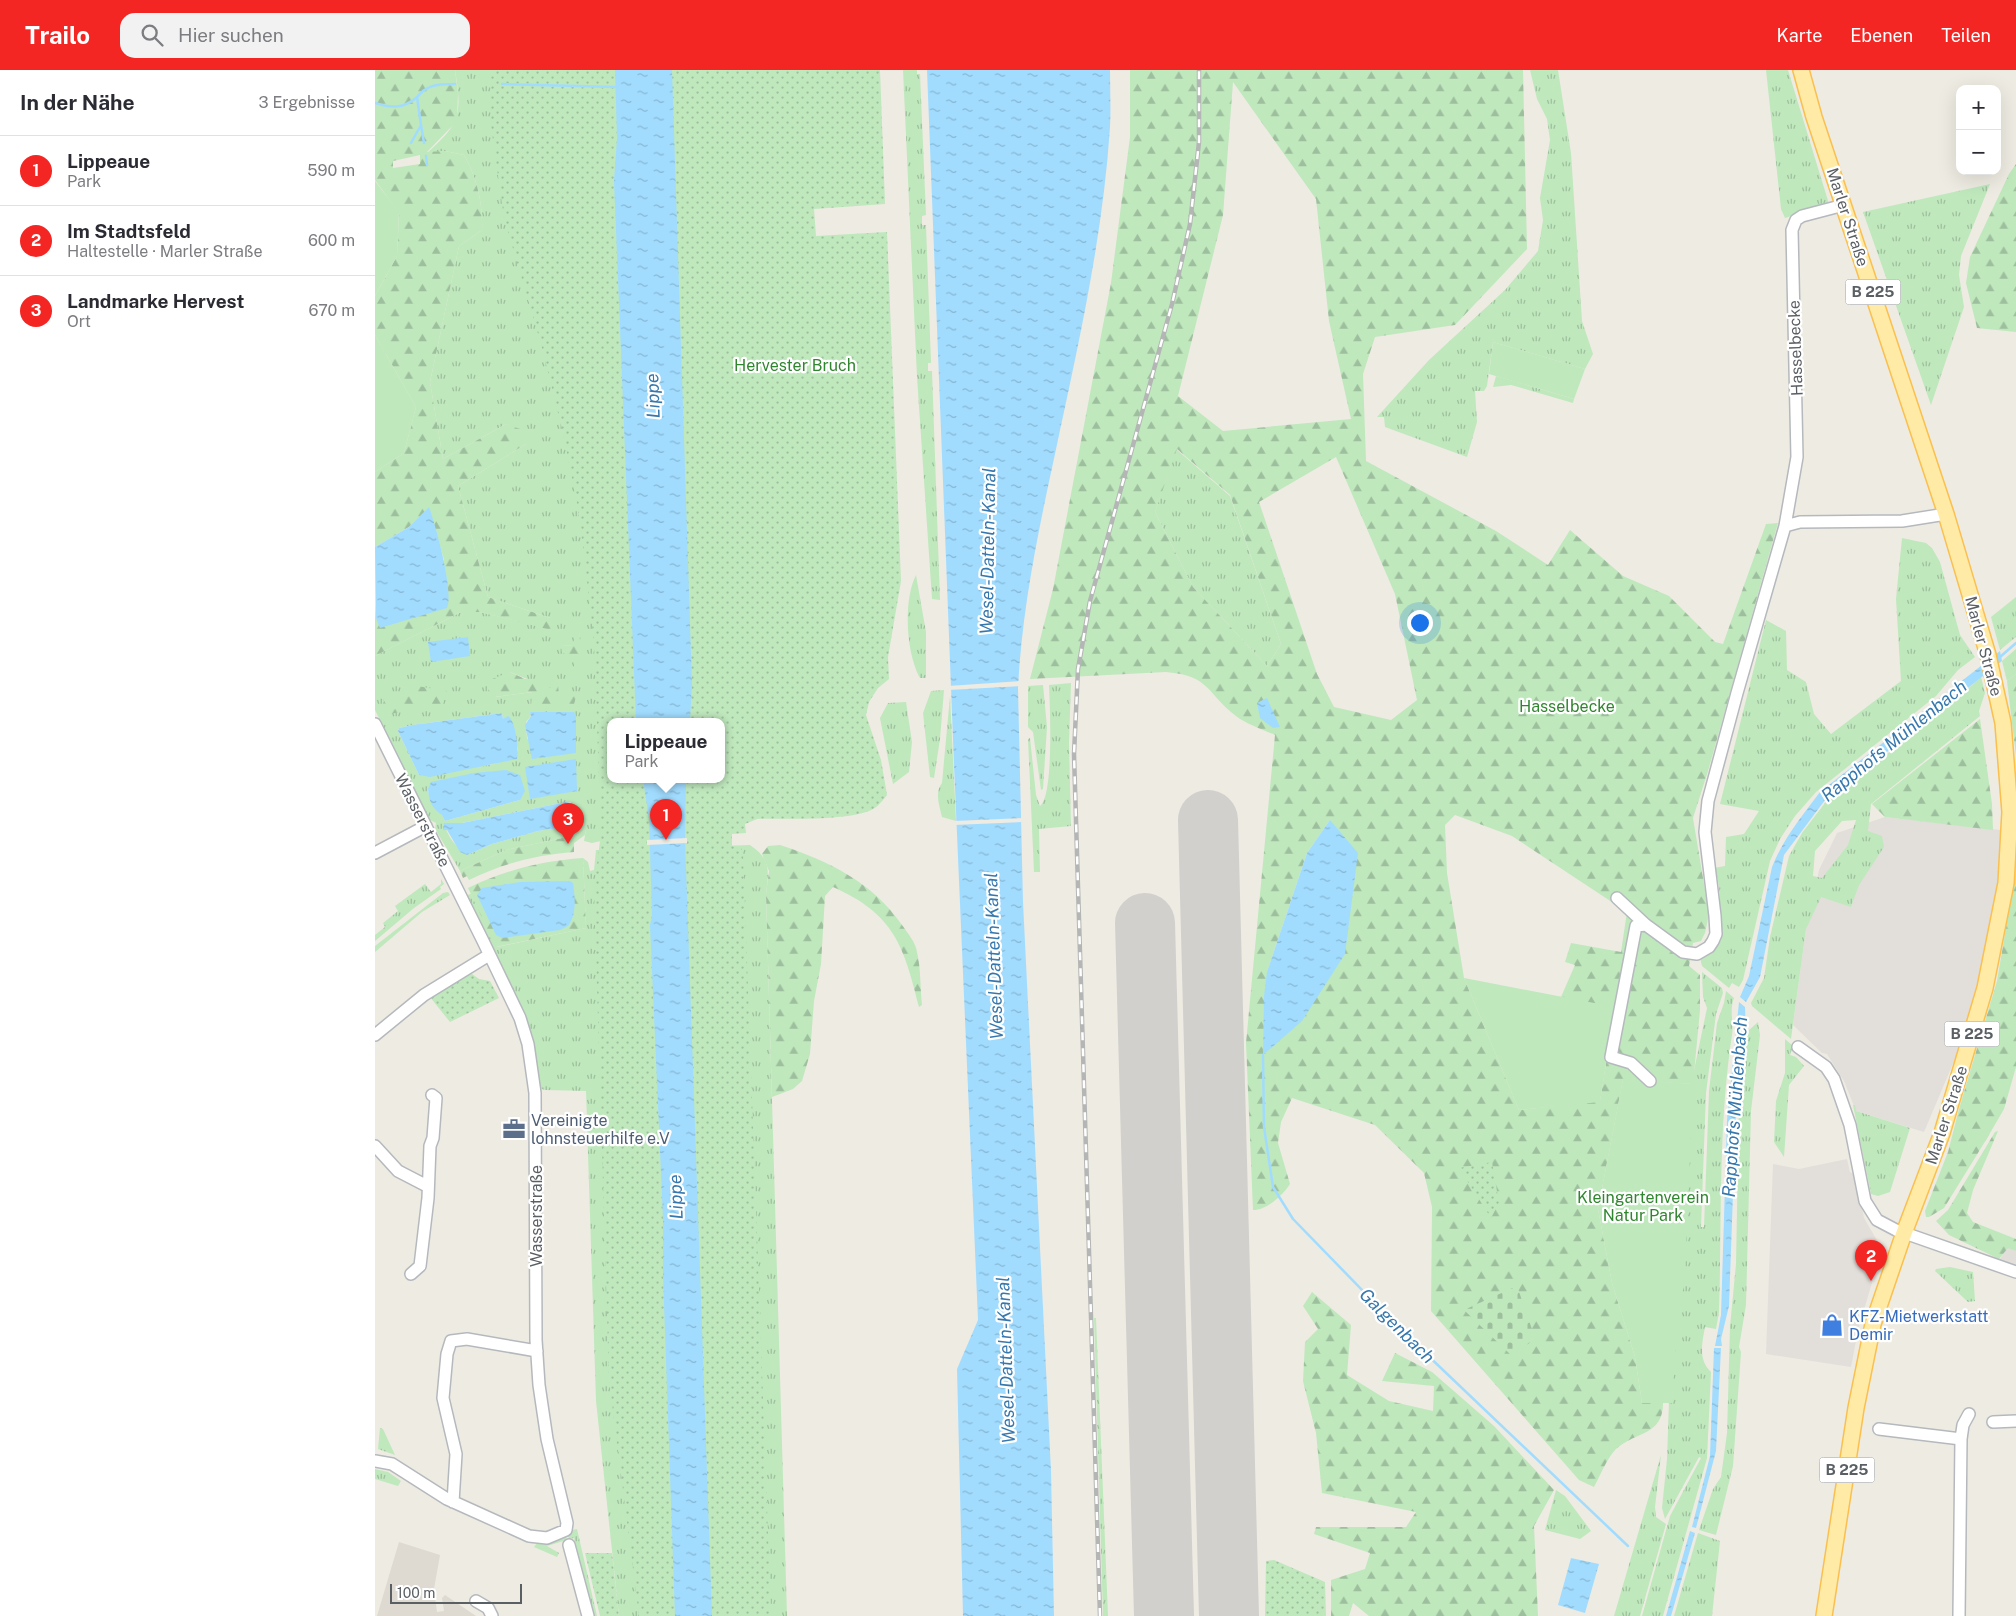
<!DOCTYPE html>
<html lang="de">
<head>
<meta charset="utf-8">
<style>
	body { margin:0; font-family:"Public Sans",sans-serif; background:#f2f2f3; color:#2b2b33 }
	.controls { position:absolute; right:15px; top:15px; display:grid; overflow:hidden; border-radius:10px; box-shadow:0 5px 20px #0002 }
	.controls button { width:45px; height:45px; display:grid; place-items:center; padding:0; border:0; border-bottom:1px solid #e1e1e2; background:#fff; color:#2b2b33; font:25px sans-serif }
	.scale { position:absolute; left:15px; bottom:12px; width:132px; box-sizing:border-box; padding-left:5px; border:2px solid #5a5f64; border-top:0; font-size:14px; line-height:18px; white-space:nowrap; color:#5a5f64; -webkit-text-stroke:4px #fff; paint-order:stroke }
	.you { position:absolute; left:1044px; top:552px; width:18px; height:18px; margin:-12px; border:4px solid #fff; border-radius:50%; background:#1a73e8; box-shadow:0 0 0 8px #1a73e833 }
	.badge { display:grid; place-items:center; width:32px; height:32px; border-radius:50%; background:#f42623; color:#fff; font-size:16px; font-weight:700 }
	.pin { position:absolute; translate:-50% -41px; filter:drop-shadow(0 1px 2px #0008) }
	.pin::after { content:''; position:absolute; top:26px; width:18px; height:15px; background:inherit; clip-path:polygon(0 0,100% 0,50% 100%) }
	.popup { position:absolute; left:232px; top:648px; width:118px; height:65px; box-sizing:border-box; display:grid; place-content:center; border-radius:10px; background:#fff; filter:drop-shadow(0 1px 4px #0005); font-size:16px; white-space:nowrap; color:#7c7c81 }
	.popup b { font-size:19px; color:#2b2b33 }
	.popup::after { content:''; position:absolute; left:50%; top:100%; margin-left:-10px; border:10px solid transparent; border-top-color:#fff }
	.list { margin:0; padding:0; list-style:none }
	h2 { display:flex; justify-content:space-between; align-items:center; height:65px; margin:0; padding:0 20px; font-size:21px }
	h2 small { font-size:16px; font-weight:400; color:#7c7c81 }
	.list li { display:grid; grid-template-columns:32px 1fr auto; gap:15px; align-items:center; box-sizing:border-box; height:70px; padding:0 20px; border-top:1px solid #e1e1e2 }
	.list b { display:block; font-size:19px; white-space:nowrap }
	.list p { margin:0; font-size:16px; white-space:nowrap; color:#7c7c81 }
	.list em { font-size:16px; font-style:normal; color:#7c7c81 }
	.icon { flex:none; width:28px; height:28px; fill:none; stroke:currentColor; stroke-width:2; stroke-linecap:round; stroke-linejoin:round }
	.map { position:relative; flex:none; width:1641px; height:1546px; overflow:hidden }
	header { display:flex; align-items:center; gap:30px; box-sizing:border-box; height:70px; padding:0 25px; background:#f42623; color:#fff }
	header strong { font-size:24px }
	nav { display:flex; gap:28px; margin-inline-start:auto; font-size:18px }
	.search { width:350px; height:45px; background:#f2f2f3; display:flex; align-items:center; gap:12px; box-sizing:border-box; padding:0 18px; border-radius:15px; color:#7c7c81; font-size:19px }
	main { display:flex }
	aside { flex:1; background:#fff }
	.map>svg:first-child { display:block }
</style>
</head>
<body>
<header>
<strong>Trailo</strong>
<div class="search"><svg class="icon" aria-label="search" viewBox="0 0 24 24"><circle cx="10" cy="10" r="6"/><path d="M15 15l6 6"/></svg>Hier suchen</div>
<nav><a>Karte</a><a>Ebenen</a><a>Teilen</a></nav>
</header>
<main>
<aside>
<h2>In der Nähe<small>3 Ergebnisse</small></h2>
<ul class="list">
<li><span class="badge">1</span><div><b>Lippeaue</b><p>Park</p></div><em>590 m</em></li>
<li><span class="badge">2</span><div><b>Im Stadtsfeld</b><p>Haltestelle · Marler Straße</p></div><em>600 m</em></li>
<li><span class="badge">3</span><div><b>Landmarke Hervest</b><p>Ort</p></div><em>670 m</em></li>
</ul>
</aside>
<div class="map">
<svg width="1641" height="1546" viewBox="0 0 1641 1546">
	<defs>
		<pattern id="grass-tufts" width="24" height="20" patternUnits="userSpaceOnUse" patternTransform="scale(1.25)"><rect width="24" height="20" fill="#bfe8bd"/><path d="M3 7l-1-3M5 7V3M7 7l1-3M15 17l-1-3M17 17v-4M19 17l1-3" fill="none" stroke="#9ebf9d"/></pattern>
		<pattern id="forest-firs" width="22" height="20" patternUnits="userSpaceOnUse" patternTransform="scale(1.25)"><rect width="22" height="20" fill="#bfe8bd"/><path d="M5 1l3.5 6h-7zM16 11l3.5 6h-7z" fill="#9ebf9d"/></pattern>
		<pattern id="cemetery-stones" width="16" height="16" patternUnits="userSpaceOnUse" patternTransform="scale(1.25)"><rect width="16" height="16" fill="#bfe8bd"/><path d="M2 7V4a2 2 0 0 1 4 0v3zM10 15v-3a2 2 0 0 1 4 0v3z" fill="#9ebf9d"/></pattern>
		<pattern id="park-dots" width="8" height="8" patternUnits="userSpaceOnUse" patternTransform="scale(1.25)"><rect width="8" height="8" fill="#bfe8bd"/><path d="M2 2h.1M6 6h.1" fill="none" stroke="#9ebf9d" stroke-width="1.8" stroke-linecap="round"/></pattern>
		<pattern id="water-ripples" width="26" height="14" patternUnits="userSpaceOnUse" patternTransform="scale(1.25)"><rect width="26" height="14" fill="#a1dcff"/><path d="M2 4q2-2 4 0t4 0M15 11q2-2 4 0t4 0" fill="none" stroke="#86b6d2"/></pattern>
	</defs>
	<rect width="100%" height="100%" fill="#eeebe2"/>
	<path fill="#e2deda" d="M1510 747 1634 761 1610 918 1549 1062 1481 1041 1469 1011 1452 984 1447 983 1418 955 1431 859 1444 800 1462 763Z
		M1472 1089 1475 1102 1480 1105 1489 1148 1507 1179 1483 1260 1476 1297 1391 1284 1398 1094 1424 1099Z
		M1633 1177 1641 1181V1194L1625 1189Z"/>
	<path fill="#dedad1" d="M24 1472 65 1485 59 1519 62 1542 69 1541 67 1528 70 1525 101 1546H2Z"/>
	<path fill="url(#grass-tufts)" fill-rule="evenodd" d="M80 0H237L236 709 230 770 217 773 209 771 211 760 202 765 131 780 85 801 60 759 61 753 53 749 0 640V586L86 542H105L175 559V548L113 527 83 416 151 374 131 354 68 389 55 312 84 176 107 160C108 133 102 108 89 85L70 81 52 83C86 53 87 44 80 0ZM204 562 205 582 199 597V586L187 576 198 575ZM135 602 174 618 198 638H157L158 622 120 627ZM155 642H199L152 669 151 652 156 646ZM127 643 128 649H131L141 669 143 681 119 694 44 705 23 661 24 658 38 655ZM53 719 145 730 70 751C65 737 54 736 53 719ZM191 732H196V756L163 761 117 774 92 785C81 777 72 766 69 753H87Z
		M528 0H542V4H545L551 145 547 146V155H551L556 293H553V301H557L565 530 557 529 542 307Z
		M1155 0H1183L1196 83 1207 251 1218 284 1210 299 1118 272 1112 316 1109 321H1100L1102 352 1092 387 1010 357 1009 347H1002L1054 290 1130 220 1163 181 1168 150 1165 128 1175 70 1172 49 1162 29Z
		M1391 0H1413L1454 134 1410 148 1406 139Z
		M1615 114 1586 186 1584 205 1589 237 1556 335 1488 142Z
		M1121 306 1199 329 1198 333 1136 315 1118 317Z
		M801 379 855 426 906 574 892 596 818 517 780 442Z
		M1527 468 1551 473 1557 478 1565 492 1585 565 1600 587 1583 600 1561 626 1441 722 1420 746 1405 769 1395 791 1368 910 1364 917 1357 913 1354 918 1327 896 1325 888 1336 883 1346 870C1344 848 1348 817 1339 798L1350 796 1351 767 1369 764 1384 741 1345 734 1391 550 1411 561 1412 600 1431 612 1439 644 1456 664 1526 611 1521 529Z
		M541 505 551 562V608H545C531 583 528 531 541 505Z
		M1641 527V567L1625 580 1616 547Z
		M1641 579V604L1632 611 1627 591Z
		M1606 607 1610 623 1604 641 1605 646 1496 734 1493 761 1507 766 1509 777 1484 815 1476 837 1446 827 1431 859 1416 969 1377 936 1376 933 1389 908 1395 867 1414 786 1427 763 1453 729 1568 641ZM1481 750 1473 775 1447 808 1438 806 1440 781 1467 751Z
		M696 613 694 673 696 756 664 759 665 802H659L653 669 655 668 661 725 665 736C679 726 675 635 674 615Z
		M668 615 672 657 668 719 666 720 658 662 653 657V616Z
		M569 620 565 669 559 708 555 707 548 643 556 621Z
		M575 626 581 751 567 747C565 737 559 722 567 713Z
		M531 632 537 672 534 702 518 714 505 648 513 633Z
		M375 775C396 789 394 801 391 824L412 1546H337L347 776Z
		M221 780H237L300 1546H244L221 1331 211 1021 170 1020 163 1018 161 1000 84 816 87 814 92 825 96 824 122 877 211 858 208 788 213 792 215 801 219 800Z
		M66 809 69 814 65 817 66 819 39 838 0 871V865L10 857 8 853 23 841 20 836 50 814 56 822 66 814Z
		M73 822 75 825 47 842 0 882V876L68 823Z
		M1327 902 1347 918 1348 923 1341 944 1331 1023 1326 1157H1329L1334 1021 1342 953 1349 933 1351 921 1359 928C1354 941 1359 952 1357 965 1343 1056 1347 1150 1344 1242L1341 1259 1330 1257C1327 1273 1323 1290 1336 1302L1332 1388 1288 1546H1267L1295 1446 1326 1388 1324 1387 1290 1449 1287 1438 1292 1389 1296 1273 1316 1015 1332 938 1328 927Z
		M1383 952 1385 965 1376 1041 1371 1235 1364 1277 1366 1282 1358 1396 1341 1465 1324 1460 1338 1419 1346 1407 1352 1363 1355 1257 1361 1194 1364 1033 1373 961Z
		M1410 969 1418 976 1415 985 1421 987 1429 996 1414 1015 1409 1087 1399 1072 1401 1031 1410 1003Z
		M1478 1035H1480L1481 1041 1535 1058 1515 1122 1503 1126 1496 1124Z
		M1575 1197 1598 1202 1600 1231 1593 1232 1560 1201 1561 1199Z
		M719 1248H721L733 1546H728Z
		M5 1358 8 1359 20 1385 3 1379Z
		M1286 1385 1280 1437 1281 1447 1291 1454 1265 1546H1239Z
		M0 1399 13 1402 26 1411 23 1416 0 1409Z
		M1181 1420 1190 1426 1216 1461 1205 1469 1170 1460Z
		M202 1459 222 1546H218L199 1468 194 1469 193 1466 197 1460Z
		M1323 1463 1345 1471 1337 1546H1299Z
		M191 1466 192 1470 172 1476 184 1483 182 1487 159 1477 163 1472Z"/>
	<path fill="url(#forest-firs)" fill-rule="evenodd" d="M0 0H80L83 23 82 51 52 82 70 81 89 85C102 108 108 133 107 160L84 176 55 312 68 389 131 354 148 360 151 374 83 416 113 527 175 548 176 560 105 542H86L0 586V534L1 548 69 490 54 438 34 457 0 477V402L29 383 41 337 0 265V226L22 186 24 143 0 110ZM45 85V94L18 98V91Z
		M755 0H1148L1152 179 1080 255 1000 267 988 304 991 391 1121 461 1173 495 1195 460 1248 506 1294 526 1340 572 1348 574 1391 454 1403 453 1333 701 1318 748 1334 844 1330 863 1326 871 1318 873 1314 896 1325 905V940L1318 1014 1248 1010 1223 1139 1237 1213 1260 1287 1267 1333H1288C1288 1366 1261 1361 1241 1379 1232 1388 1225 1406 1219 1417L1204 1410 1056 1241 1057 1137 1049 1103 1000 1055 917 1028 906 1052 903 1073 915 1114C908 1125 892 1140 878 1140L871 973 900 665C887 659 871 654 861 646 831 623 836 606 791 602L655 609 678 519 736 213 755 67ZM858 12 941 129 954 251 976 349 848 361 803 326 848 145ZM802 379 855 425 906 574 892 596 818 517 780 442ZM961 387 1020 524 1042 630 1016 650 959 637 942 604 884 432ZM1080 745 1137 766 1252 842 1246 882 1196 873 1190 892 1200 895 1186 927 1240 938 1225 1031 1144 1040 1089 908 1072 803 1070 755ZM955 750 892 902 932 783Z
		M1641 94V262L1602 258 1591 213 1595 187 1634 104Z
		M204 562 208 603 204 607 199 597V586L187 583 186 576 198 575 200 563Z
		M135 602 150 609 169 610 175 618 183 615 184 625 202 623 198 638H156L157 622 119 627 113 619 117 609Z
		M1641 604V686L1632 611Z
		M42 616 72 621 68 634 15 644 8 629Z
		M1605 649 1617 734 1618 760 1510 747 1497 734Z
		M211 760 210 765 199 773V782C162 785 128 793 94 810L92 806 88 808 85 801 131 780 202 765Z
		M405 775C454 791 497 812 527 855 532 862 541 873 542 882 546 899 545 918 547 935L544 937C529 876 519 844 458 817L450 826 446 894 439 931 435 984 427 1011 418 1019 397 1027 391 824 394 801 387 784 393 776Z
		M1641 779V997L1629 1039 1611 1070 1569 1138 1554 1147H1551L1550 1141 1573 1082 1584 1039 1622 911 1639 811Z
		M208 788 211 858 121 877 93 818C130 800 166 791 208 788Z
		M1623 1061 1598 1120 1592 1143 1598 1152 1641 1169V1181L1633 1178 1624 1189 1574 1165 1561 1151 1573 1140 1620 1062Z
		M937 1222 976 1255 972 1305 1014 1331 1058 1341 1059 1316 1007 1311 1020 1283 1057 1302 1119 1356 1179 1420 1159 1456 1163 1546H994L978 1533 974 1546H956V1510L990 1499 995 1483 939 1464 941 1457H1031L1041 1442 947 1423 941 1363 928 1311 930 1272 943 1259 928 1236Z"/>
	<path fill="url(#cemetery-stones)" d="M1142 1216 1160 1268 1138 1287 1089 1240Z"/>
	<path fill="url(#park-dots)" fill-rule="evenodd" d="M115 0H505L510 134 439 139 441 166 512 162 526 511 513 587 514 609 503 618 494 632 491 645 506 690 512 725C506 733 501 739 491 742 462 751 413 748 382 749L370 754 371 763 357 764V776L365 777 368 782 369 809 396 1546H264L234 1310 219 818 226 763 219 573 209 484 202 433 188 363 166 274 129 148 116 56ZM236 651H346V709H236Z
		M97 904 104 909 115 911 124 928 75 952 55 927 91 905Z
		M1117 1092 1124 1133 1116 1148 1084 1098Z
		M210 1483H237L244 1546H225Z
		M899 1490 950 1512 951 1546H890L891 1491Z"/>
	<path fill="#bfe8bd" d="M0 111 24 142 22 186 0 226Z
		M0 265 41 337 29 383 0 402Z
		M1118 272 1210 299 1199 329 1114 304Z
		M1089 908 1240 937 1225 1032 1144 1040Z
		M1248 1009 1318 1014 1310 1205 1301 1274 1297 1333H1267L1260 1287 1237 1213 1223 1139Z"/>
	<path fill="url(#water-ripples)" d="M240 0H297L317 615 315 651H261L239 111 242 68Z
		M552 0H735C735 19 736 38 735 57 728 167 703 276 680 384 663 462 647 539 643 618L648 832 676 1401 679 1546H588L582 1299 603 1250 579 695Z
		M54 437C61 456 79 522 72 538L5 558 1 548 0 477 34 457Z
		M93 567 95 586 56 592 53 572Z
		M1625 581 1627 591 1479 708 1456 722 1409 785 1385 907 1371 932 1365 927 1374 906 1397 797C1408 769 1427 746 1445 722Z
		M892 628 905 657 898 658 885 648 882 633Z
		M155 642H199L201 645V683L157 689 150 655 156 646Z
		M127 643 128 649 133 646C141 651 144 680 142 689L55 707 44 705 23 661 24 658 38 655Z
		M201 689 202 721 155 729 150 697Z
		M131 700 145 705 150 721 145 730 70 751 67 745C57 738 54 732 53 719L56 712 99 703Z
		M268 709H311L310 769 337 1546H300L288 1205V1148L275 855 277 846 274 748Z
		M191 732 197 734 198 754 196 756 163 761 117 774 92 785 85 782 72 760H68L69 753H87Z
		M955 750 983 783 970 884 927 951 888 985 889 926 892 902 932 783Z
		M195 811 198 813C200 827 202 844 193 856L185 860 127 868 121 865 102 825 107 818 145 812Z
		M1364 932 1370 937 1371 963 1364 999 1361 1039 1354 1236 1346 1269 1347 1276H1340L1346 1245 1352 1050Z
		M1339 1278H1346L1341 1381 1321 1458 1317 1457 1335 1386Z
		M1315 1461 1320 1463 1296 1546H1291Z
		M1196 1488 1224 1494 1210 1543 1183 1535Z"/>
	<path fill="#eeebe2" d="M646 611V616L573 620V616Z
		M648 748 649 752 579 755V751Z
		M312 768V773L272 775V770Z"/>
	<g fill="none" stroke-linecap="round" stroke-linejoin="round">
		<path stroke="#a1dcff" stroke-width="2.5" d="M127 14 241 17
			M0 33C15 38 28 39 41 28 45 24 48 20 53 18 62 13 70 15 80 14
			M46 55 49 73
			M36 73 46 55 42 27
			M51 86 52 95
			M1625 587 1641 573
			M888 985 889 1057 898 1117 918 1149 1026 1260 1253 1476"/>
		<path stroke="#d1d0cc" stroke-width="60" d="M833 750 854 1546
			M770 853 789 1546"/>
		<defs>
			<path id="minor" d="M1410 456 1425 452 1527 451 1571 444
				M0 654 108 871 145 948 153 974 160 1023 161 1270 164 1315 172 1369 192 1453 191 1460 172 1468 154 1466 72 1429 17 1394 0 1391
				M0 783 51 756
				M1242 828 1271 855 1308 882 1322 884 1334 877 1338 871 1341 864 1340 846 1330 762 1333 731 1362 623 1410 456 1422 387 1417 160 1421 150 1427 146 1469 135
				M1271 855 1261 856 1236 987 1256 993 1275 1011
				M0 965 49 925 114 885
				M1423 977 1451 997 1459 1009 1475 1055 1490 1131 1502 1150 1521 1160 1641 1202
				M0 1076 23 1101 52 1116
				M36 1204 45 1196 53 1128 55 1076 58 1068 61 1028 57 1025
				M1618 1352 1641 1351
				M1504 1359 1586 1369 1584 1546
				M1586 1369 1588 1355 1594 1344
				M78 1432 81 1384 68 1328 72 1284 76 1271 92 1269 162 1281
				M194 1475 213 1546
				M101 1531 113 1538 117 1546"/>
			<path id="major" d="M1426 0 1439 47 1571 444 1613 585 1628 653 1635 742 1631 813 1610 918 1567 1063 1529 1163 1498 1254 1481 1338 1449 1546"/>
		</defs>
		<use href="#minor" stroke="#b5b9bd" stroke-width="14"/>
		<use href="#major" stroke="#fabf4f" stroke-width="18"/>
		<use href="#minor" stroke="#fff" stroke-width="11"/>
		<use href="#major" stroke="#ffeba6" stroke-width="15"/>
		<defs>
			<path id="rail" d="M725 1546 699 684 703 599 715 531 797 234 815 154 824 72V0"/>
		</defs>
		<use href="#rail" stroke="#b4b5b5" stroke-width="4.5"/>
		<use href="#rail" stroke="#fff" stroke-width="2.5" stroke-dasharray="8" stroke-linecap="butt"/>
	</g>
	<defs>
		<symbol id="office-bare" viewBox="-9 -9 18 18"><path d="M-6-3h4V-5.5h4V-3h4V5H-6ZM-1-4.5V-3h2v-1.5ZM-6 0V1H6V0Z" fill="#5c6f8a" stroke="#fff" stroke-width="2.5" paint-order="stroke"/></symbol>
		<symbol id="shop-bare" viewBox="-9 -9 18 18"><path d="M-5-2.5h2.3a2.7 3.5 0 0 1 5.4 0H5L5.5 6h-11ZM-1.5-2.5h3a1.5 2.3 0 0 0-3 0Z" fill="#3f7fe0" stroke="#fff" stroke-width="2.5" paint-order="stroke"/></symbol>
	</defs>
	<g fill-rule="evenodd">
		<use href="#office-bare" x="123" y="1043" width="32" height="32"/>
		<use href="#shop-bare" x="1441" y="1239" width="32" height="32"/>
	</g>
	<g text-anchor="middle" stroke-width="4.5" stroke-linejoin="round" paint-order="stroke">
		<g fill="#fff" stroke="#8c8f92" stroke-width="1">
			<rect x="1470.5" y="209.5" width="55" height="25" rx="4"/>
			<rect x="1569.5" y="951.5" width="55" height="25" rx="4"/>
			<rect x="1444.5" y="1387.5" width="55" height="25" rx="4"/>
		</g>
		<g font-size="15" font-weight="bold" fill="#5a5f64">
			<text x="1498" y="227">B 225</text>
			<text x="1597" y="969">B 225</text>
			<text x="1472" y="1405">B 225</text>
		</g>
		<g font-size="16" fill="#5a5f64" stroke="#fff">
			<text transform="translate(1473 147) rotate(72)" y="6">Marler Straße</text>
			<text transform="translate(1420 278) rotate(-92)" y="6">Hasselbecke</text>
			<text transform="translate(1609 576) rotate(75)" y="6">Marler Straße</text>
			<text transform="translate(48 750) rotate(63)" y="6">Wasserstraße</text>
			<text transform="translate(1571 1045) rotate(-72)" y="6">Marler Straße</text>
			<text transform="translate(161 1146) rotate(-90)" y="6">Wasserstraße</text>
		</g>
		<g font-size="16" fill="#30862f" stroke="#fff">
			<text x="420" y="301">Hervester Bruch</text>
			<text x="1192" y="642">Hasselbecke</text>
			<text x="1268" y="1133">Kleingartenverein<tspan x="1268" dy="18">Natur Park</tspan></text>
		</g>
		<g font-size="16" fill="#4e5e75" stroke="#fff" text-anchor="start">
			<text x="156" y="1056">Vereinigte<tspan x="156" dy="18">lohnsteuerhilfe e.V</tspan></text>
		</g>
		<g font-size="16" fill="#366cbe" stroke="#fff" text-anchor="start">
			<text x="1474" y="1252">KFZ-Mietwerkstatt<tspan x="1474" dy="18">Demir</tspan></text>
		</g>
		<g font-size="18" font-style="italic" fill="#3678ae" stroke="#fff">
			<text transform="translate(278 326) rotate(-92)" y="6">Lippe</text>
			<text transform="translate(613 481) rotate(-89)" y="6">Wesel-Datteln-Kanal</text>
			<text transform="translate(1519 671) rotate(-39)" y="6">Rapphofs Mühlenbach</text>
			<text transform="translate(619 886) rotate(-92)" y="6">Wesel-Datteln-Kanal</text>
			<text transform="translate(1360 1037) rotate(-86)" y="6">Rapphofs Mühlenbach</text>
			<text transform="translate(301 1127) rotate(-92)" y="6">Lippe</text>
			<text transform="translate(1022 1256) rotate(45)" y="6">Galgenbach</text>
			<text transform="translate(631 1290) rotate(-92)" y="6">Wesel-Datteln-Kanal</text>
		</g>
	</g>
</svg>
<div class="controls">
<button>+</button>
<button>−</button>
</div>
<div class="scale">100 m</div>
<div class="you"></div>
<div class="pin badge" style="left:291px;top:770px">1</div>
<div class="popup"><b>Lippeaue</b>Park</div>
<div class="pin badge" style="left:1496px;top:1211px">2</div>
<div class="pin badge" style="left:193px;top:774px">3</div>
</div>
</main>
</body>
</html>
